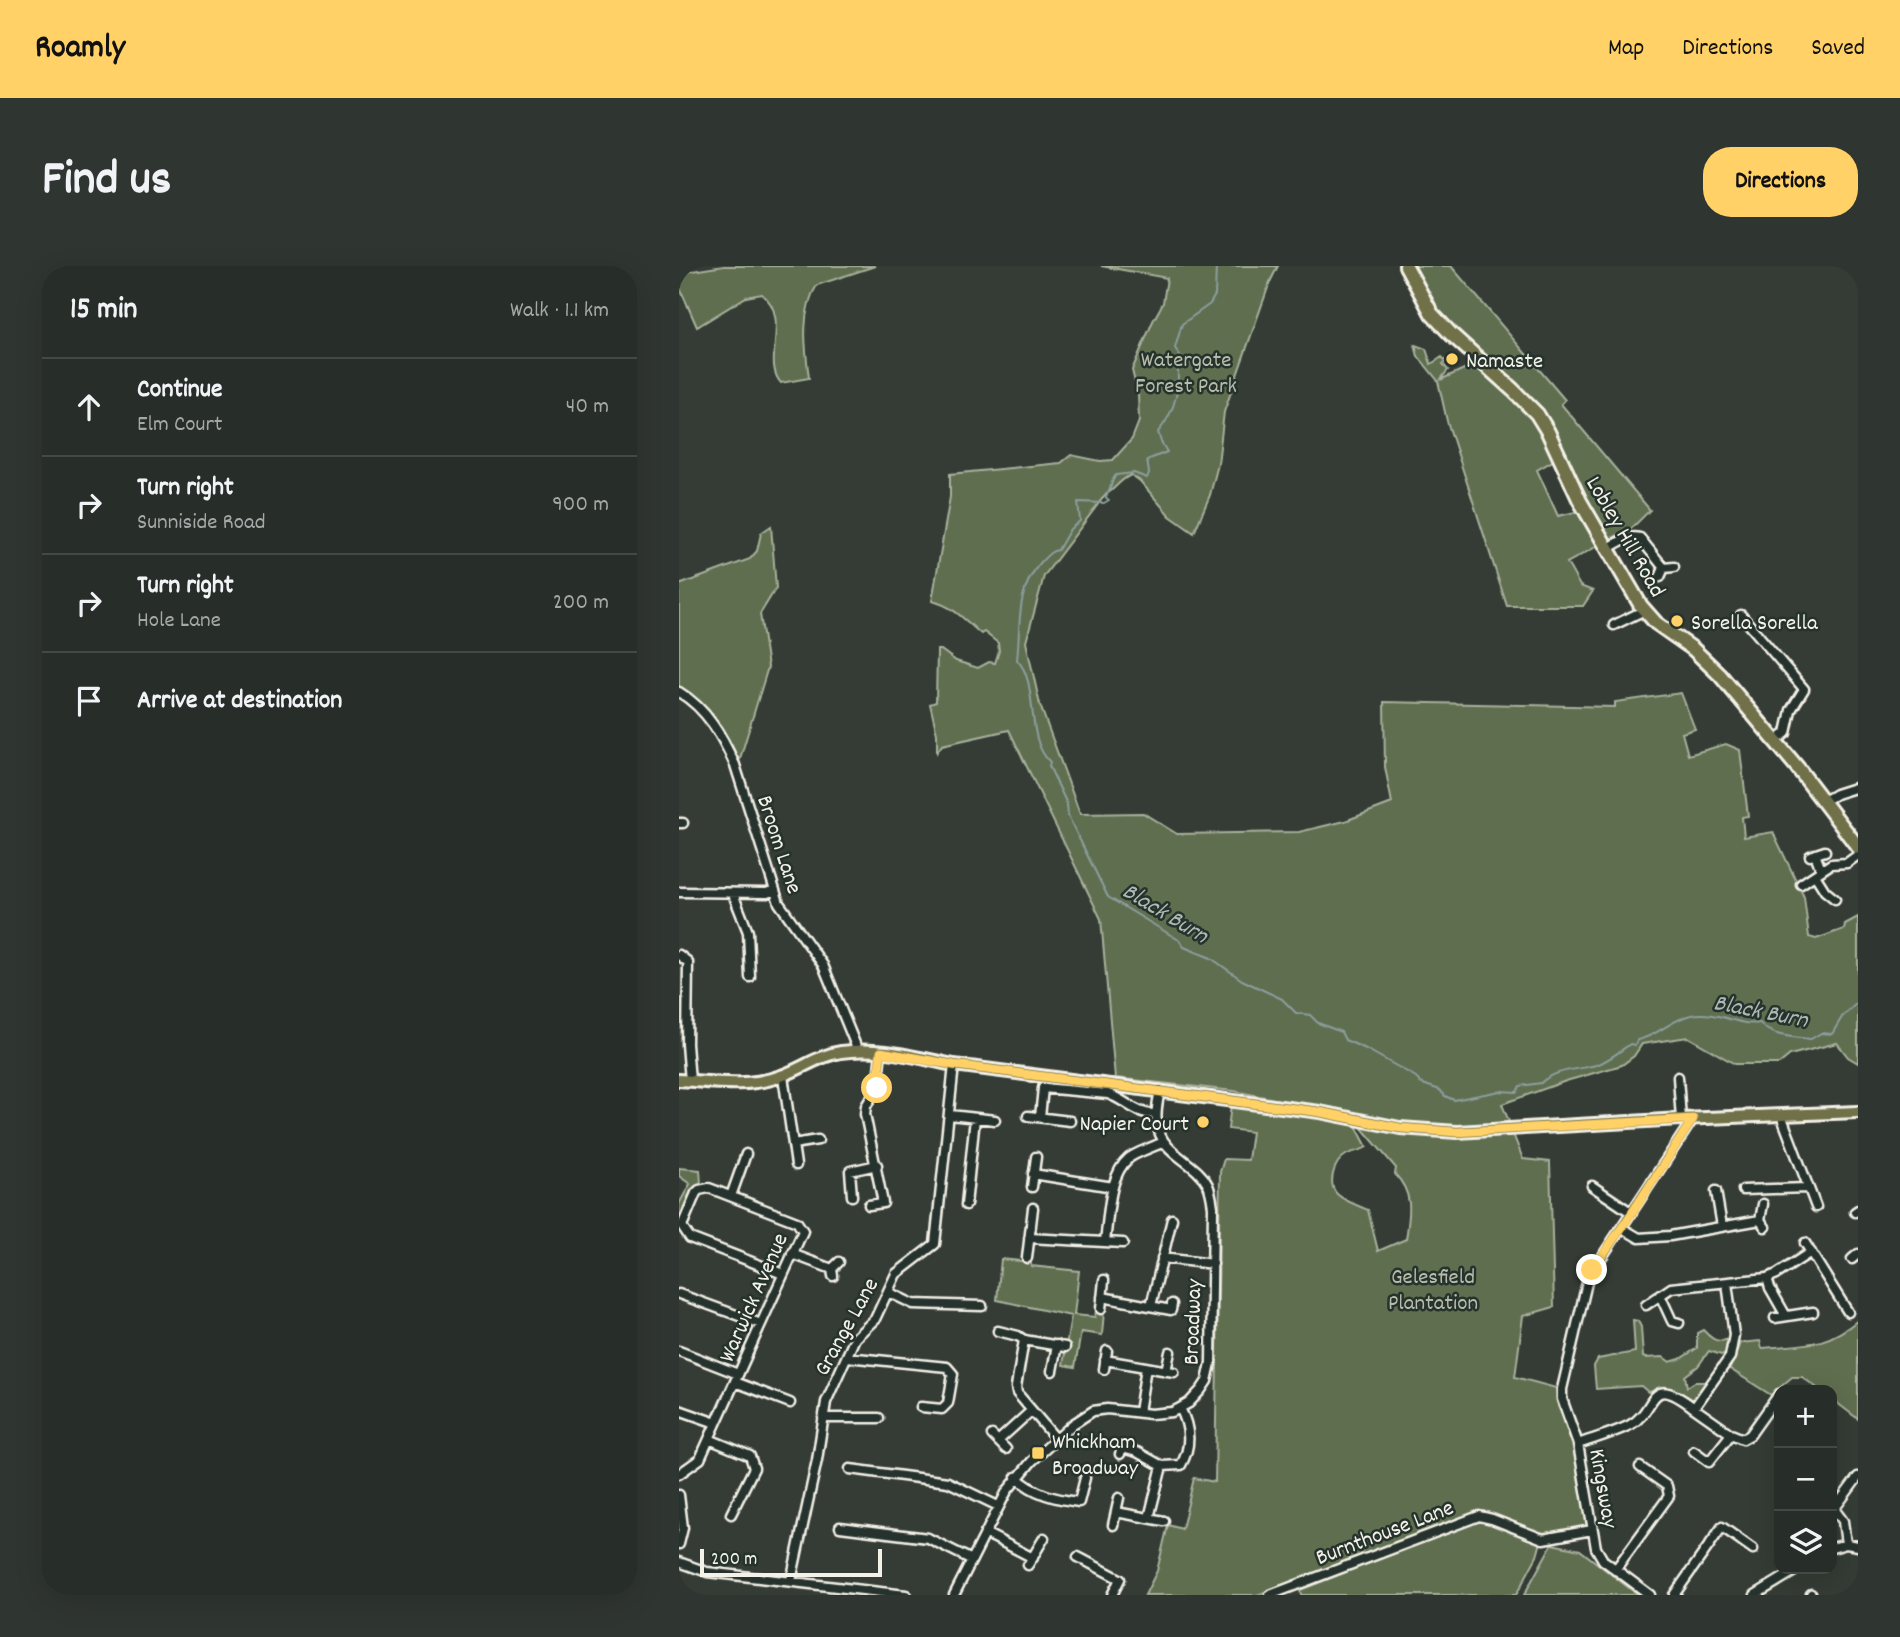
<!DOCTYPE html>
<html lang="en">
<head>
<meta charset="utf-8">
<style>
	body { margin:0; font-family:Dekko,sans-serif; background:#2f3530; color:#f1f3f6 }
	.controls { position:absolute; right:21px; bottom:21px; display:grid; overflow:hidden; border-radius:14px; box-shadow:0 7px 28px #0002 }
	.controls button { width:63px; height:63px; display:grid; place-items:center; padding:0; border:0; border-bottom:2px solid #434945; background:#272d28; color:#f1f3f6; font:35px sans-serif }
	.scale { position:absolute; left:21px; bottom:18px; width:182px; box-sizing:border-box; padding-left:7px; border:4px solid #f4f1e8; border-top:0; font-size:19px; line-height:24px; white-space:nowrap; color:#f4f1e8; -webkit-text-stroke:5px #26332d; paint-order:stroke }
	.stop { position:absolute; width:21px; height:21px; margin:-16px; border:5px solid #ffd166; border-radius:50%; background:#fff }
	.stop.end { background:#ffd166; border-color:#fff; box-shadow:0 2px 7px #0008 }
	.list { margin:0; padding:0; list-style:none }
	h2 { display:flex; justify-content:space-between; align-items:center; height:91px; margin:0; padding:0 28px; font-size:30px }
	h2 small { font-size:23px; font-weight:400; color:#a4a8a8 }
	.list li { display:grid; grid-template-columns:46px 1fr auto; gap:21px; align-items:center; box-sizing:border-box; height:98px; padding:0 28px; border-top:2px solid #434945 }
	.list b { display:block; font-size:26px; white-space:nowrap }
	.list p { margin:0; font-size:23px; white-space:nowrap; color:#a4a8a8 }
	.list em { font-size:23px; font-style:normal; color:#a4a8a8 }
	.icon { flex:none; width:38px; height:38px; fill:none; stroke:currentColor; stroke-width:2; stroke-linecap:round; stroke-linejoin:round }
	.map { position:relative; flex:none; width:1179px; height:1329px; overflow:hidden; border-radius:28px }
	header { display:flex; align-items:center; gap:42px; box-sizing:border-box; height:98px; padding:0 35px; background:#ffd166; color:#111 }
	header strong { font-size:33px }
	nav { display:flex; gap:38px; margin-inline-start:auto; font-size:24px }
	.intro { display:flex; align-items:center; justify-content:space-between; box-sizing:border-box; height:168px; padding:0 42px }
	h1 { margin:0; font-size:49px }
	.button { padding:18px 32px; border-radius:28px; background:#ffd166; color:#111; font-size:24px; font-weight:700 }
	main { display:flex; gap:42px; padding:0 42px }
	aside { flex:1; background:#272d28; border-radius:28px; box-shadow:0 7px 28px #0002 }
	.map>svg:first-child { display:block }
</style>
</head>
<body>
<header>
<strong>Roamly</strong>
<nav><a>Map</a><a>Directions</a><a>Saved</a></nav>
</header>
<div class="intro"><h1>Find us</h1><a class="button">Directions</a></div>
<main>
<aside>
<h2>15 min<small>Walk · 1.1 km</small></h2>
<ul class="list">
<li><svg class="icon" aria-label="ahead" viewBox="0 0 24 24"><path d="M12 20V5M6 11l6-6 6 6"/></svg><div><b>Continue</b><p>Elm Court</p></div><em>40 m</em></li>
<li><svg class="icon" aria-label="right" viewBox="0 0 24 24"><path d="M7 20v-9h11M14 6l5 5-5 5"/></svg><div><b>Turn right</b><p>Sunniside Road</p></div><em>900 m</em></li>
<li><svg class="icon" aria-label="right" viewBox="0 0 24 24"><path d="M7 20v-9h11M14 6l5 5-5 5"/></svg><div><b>Turn right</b><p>Hole Lane</p></div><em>200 m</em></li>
<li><svg class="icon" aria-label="arrive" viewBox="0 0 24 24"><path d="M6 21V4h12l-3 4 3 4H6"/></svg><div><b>Arrive at destination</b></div></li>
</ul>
</aside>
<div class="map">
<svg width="1179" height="1329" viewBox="0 0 1179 1329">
	<rect width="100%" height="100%" fill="#343c35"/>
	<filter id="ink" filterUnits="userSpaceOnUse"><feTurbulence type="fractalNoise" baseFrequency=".0143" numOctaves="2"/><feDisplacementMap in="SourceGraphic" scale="14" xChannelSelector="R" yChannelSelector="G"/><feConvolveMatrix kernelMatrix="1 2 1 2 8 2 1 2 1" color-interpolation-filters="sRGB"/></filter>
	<g filter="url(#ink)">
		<path fill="#5e6e50" stroke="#a9b09c" stroke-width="2" d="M45 0H196L138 19C121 46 126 81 130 112L102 117C82 95 113 52 83 28L67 31 18 61 0 20V7Z
			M422 0H599L591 16 545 146 539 198 531 229 515 267 491 250 461 215 452 209C440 214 437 223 426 229L365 310 347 376 361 439 401 548 464 547 498 568 620 566 666 555 713 537 706 501 705 436 936 441V436L1002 427 1016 463 1003 467 1009 489 1047 478 1061 484 1069 550 1063 551 1065 571 1094 566 1125 631 1130 671 1137 673 1165 663 1166 658 1179 651V797L1169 791 1158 777 1111 789 1100 798H1056L1009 771 963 778 955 790 943 799 887 815 823 838 831 858 776 861 717 857 555 825 436 812 422 653 330 464 263 479 258 486V468L251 438 257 436 258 384H262L277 395 299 402 310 396 316 397 320 385 319 377 305 366 302 368C286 354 274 340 253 335L271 231V208L382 197 392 189 421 195 434 194 453 173 460 155 459 129 453 104 474 55 484 37 488 12Z
			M733 0H772L886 134 882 138 971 244 952 263 929 274 867 150 768 56 741 18Z
			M736 79 747 83 752 98 763 91 767 95 764 98 769 104 761 114 796 98 853 149 877 193 858 204 879 250 901 245 920 279 888 297 901 320 914 325 904 340H828L768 155 759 115 739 90Z
			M92 260 97 322 81 348 89 401 60 496C47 464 31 438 0 421V319L71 293 78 285 82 267Z
			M552 839 608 846 677 860 688 881C682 885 674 885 667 889 655 896 648 917 658 928 665 935 680 940 689 944L699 985 727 973C731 947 735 928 716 908L717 902 682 861 755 871 834 868 844 893 871 896 875 1041 844 1050 836 1111 877 1122 879 1140 893 1171 908 1254 907 1262 877 1268 859 1266 809 1246 800 1245 578 1329H466L478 1305 489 1259 503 1263 515 1212 536 1216 541 906 545 893 569 894 573 866 549 863Z
			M0 902 21 904 22 918C9 925 2 945 0 960V938L11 918 0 910Z
			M322 993 352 996V1000L400 1005 395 1049 416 1051 417 1045H425L423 1069 402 1066 396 1101 384 1099 392 1050 318 1034Z
			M954 1054 959 1055 962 1061 964 1091 966 1092 984 1091 991 1096 1001 1093 1018 1082V1067L1024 1064C1031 1071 1036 1077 1047 1074L1050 1077 1047 1087 1042 1089 1030 1085 1019 1100 1006 1110 1008 1121 1016 1116H1027L1023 1127 1016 1134C1006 1131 999 1122 988 1122 981 1123 975 1126 969 1126L962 1120 917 1123 915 1100 919 1093 956 1086Z
			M1179 1054V1153L1153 1133V1124H1141L1123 1111H1113L1092 1129 1051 1103 1061 1077 1081 1075 1083 1082C1124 1078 1146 1082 1179 1054Z
			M806 1255 862 1276 858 1290 837 1329H622L621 1324 796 1256Z
			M873 1278 901 1284 959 1329H845Z"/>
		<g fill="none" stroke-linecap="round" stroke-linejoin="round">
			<path stroke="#8c9e9e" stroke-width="2" d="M537 0 536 29 531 38 503 58 496 82 502 92C498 102 499 108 499 119 497 136 490 153 479 166L482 176 488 186 468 194 470 207 468 212 455 207 437 209C431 216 433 224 426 231L430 234 425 237 399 236 401 255 391 263 379 284C371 285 368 290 362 296 336 325 342 358 338 394 361 417 345 472 371 496L370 500 388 538 389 550 429 631 500 674 505 681 532 692 563 714 603 733 617 747 631 749 639 757 662 766 666 774 687 783 737 811 741 817 761 824 766 830 775 834 821 825 838 826 841 820 862 817C876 803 899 804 917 799 929 795 940 786 951 778L956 779 958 774C977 771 993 753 1012 749 1038 744 1061 761 1081 757 1091 771 1115 771 1132 773L1142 767 1153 768 1163 751 1179 736"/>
			<defs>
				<path id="minor" d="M928 283C938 277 949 269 961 272L985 302
					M981 311 985 302 995 301
					M1062 349 1125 423 1112 444 1107 467 1097 475
					M935 359 966 344
					M0 426C28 443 43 470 56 499L100 637 144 699 179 785
					M1145 535 1157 528 1179 521
					M0 557H4
					M1136 588 1142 604
					M1131 590 1146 585
					M1136 609 1146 625 1156 633
					M1122 618 1152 598 1168 597 1179 589
					M0 626 88 627 95 624
					M54 628 69 666 71 711
					M0 689 9 696 8 778 11 815
					M104 810 117 899
					M999 811 1002 853
					M271 849 316 854
					M1102 849 1137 941
					M349 850 391 855
					M361 851 364 822 429 828C447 834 457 849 477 848
					M114 878 139 874
					M354 908 434 921
					M913 920 953 947
					M353 921 357 891
					M1064 924 1128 922
					M1037 925 1043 960
					M52 930 67 888
					M173 930 171 905 198 899
					M1084 938 1081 954 1086 961
					M190 939 204 937 186 848 187 840 198 822 202 786
					M287 939 296 852
					M1176 946 1179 944
					M943 962 960 972 991 970 1081 954
					M350 972 444 977
					M426 975C430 950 429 910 450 892 456 887 476 880 485 876
					M1126 977 1169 1046
					M113 988 153 1003
					M348 992 354 942
					M483 992 534 998
					M1173 993 1179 988
					M154 1010 153 1003 160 996
					M1088 1012 1091 1022 1107 1050
					M209 1026 234 1038 303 1040
					M0 1028 82 1058
					M981 1029 993 1055 1000 1057
					M423 1031 492 1044 493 1038
					M967 1039 992 1022 1088 1012 1098 1008 1132 986
					M472 1040 493 953
					M422 1043 425 1014
					M1096 1052 1134 1046
					M319 1065 339 1070 345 1074 386 1081
					M345 1074 337 1121 338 1127 377 1173
					M0 1085 59 1108
					M168 1091 268 1101 274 1108 269 1137 263 1143 242 1141
					M426 1094 495 1106
					M425 1103 428 1085
					M373 1105 378 1079
					M487 1105 491 1086
					M56 1116 111 1137
					M1015 1142 1052 1168 1064 1173 1071 1169 1100 1128
					M0 1144 37 1157
					M460 1146 467 1101
					M144 1152H200
					M313 1169 327 1183
					M30 1173 71 1190 75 1202 52 1248
					M319 1175 352 1145
					M899 1178C916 1172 935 1167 951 1159 980 1143 967 1105 1015 1142L1051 1091 1055 1069 1048 1017
					M1015 1185 1030 1196 1052 1168
					M441 1188 443 1182 458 1186 483 1200 502 1199C513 1180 511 1161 501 1142
					M171 1203 269 1216 319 1240
					M0 1208 21 1193 30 1173 124 965 118 956 30 922 20 924 17 927 3 960 11 972 104 1008
					M337 1211C355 1228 376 1233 400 1236L406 1212
					M0 1229 4 1262 0 1278
					M1153 1240 1164 1255 1167 1278
					M1156 1242 1179 1211
					M437 1246 485 1255
					M470 1252 483 1200
					M434 1259 440 1232
					M161 1261 249 1272 293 1294
					M306 1267 354 1292
					M1153 1282 1167 1278 1179 1280
					M399 1291 441 1313 433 1329
					M0 1296 28 1306 227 1329
					M349 1299 365 1272
					M936 1304 990 1230 988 1220 961 1201
					M112 1315 138 1194 147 1136 176 1072 196 1053 217 1008 256 978 275 799
					M1132 1328 1133 1329
					M275 1329 328 1225 353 1195 394 1158 414 1145 428 1143 472 1148 493 1146 501 1142 510 1137 522 1124 528 1115 532 1097 534 941C533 934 532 926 529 919 516 894 482 889 478 857 476 846 479 835 481 824
					M591 1329 800 1250 813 1253 864 1273 913 1264
					M971 1329 924 1294 917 1282 899 1178 883 1133V1123L909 1012 1014 853
					M995 1329 1043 1261 1074 1283
					M1076 1329 1119 1303"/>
				<path id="major" d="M0 814C33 816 70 822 102 810 123 803 140 789 162 786 200 780 238 792 275 799L641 846 721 862 778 866 1002 853 1179 846"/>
				<path id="highway" d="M727 0 753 48 772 68 834 124 858 148 869 166 901 235 962 340 977 357 1014 383 1041 409 1118 501 1179 581"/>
			</defs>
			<use href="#minor" stroke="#f4f1e8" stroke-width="13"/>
			<use href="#major" stroke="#f4f1e8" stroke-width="16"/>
			<use href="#highway" stroke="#f4f1e8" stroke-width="18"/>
			<use href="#minor" stroke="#26332d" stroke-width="8"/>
			<use href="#major" stroke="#70704a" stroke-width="10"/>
			<use href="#highway" stroke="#70704a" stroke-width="12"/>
		</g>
	</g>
	<g fill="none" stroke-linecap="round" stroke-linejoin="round" filter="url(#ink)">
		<path stroke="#ffd166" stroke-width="9" d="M198 822 202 786 275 799 641 846 721 862 778 866 1014 853 953 947 913 1004"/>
	</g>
	<g fill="#ffd166" stroke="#26332d" stroke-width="2.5">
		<circle cx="773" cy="93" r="7"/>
		<circle cx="998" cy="355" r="7"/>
		<circle cx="524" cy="856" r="7"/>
		<rect x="352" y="1180" width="14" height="14" rx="3.5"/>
	</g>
	<g text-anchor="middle" stroke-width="5" stroke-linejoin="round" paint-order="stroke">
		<g font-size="23" fill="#b8bdab" stroke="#26332d">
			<text x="507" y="100">Watergate<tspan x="507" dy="26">Forest Park</tspan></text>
			<text x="754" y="1017">Gelesfield<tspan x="754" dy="26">Plantation</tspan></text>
		</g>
		<g font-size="23" fill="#f4f1e8" stroke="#26332d" text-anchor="start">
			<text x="787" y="101">Namaste</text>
			<text x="1012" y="363">Sorella Sorella</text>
			<text x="510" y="864" text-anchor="end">Napier Court</text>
			<text x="373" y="1182">Whickham<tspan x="373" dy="26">Broadway</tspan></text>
		</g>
		<g font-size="23" fill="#f4f1e8" stroke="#26332d">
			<text transform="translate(948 270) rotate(60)" y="8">Lobley Hill Road</text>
			<text transform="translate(102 578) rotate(72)" y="8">Broom Lane</text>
			<text transform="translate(73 1031) rotate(-66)" y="8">Warwick Avenue</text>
			<text transform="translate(512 1056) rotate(-88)" y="8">Broadway</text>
			<text transform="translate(166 1060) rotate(-61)" y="8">Grange Lane</text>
			<text transform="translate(926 1222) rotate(80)" y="8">Kingsway</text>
			<text transform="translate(705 1265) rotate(-21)" y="8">Burnthouse Lane</text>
		</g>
		<g font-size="24" font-style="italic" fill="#afbab7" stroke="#26332d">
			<text transform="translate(487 646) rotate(31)" y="8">Black Burn</text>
			<text transform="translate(1082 744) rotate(11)" y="8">Black Burn</text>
		</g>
	</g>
</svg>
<div class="controls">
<button>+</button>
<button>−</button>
<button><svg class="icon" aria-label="layers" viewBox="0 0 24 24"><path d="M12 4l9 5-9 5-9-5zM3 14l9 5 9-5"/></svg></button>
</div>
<div class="scale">200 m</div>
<div class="stop" style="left:198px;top:822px"></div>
<div class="stop end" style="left:913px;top:1004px"></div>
</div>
</main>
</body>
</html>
